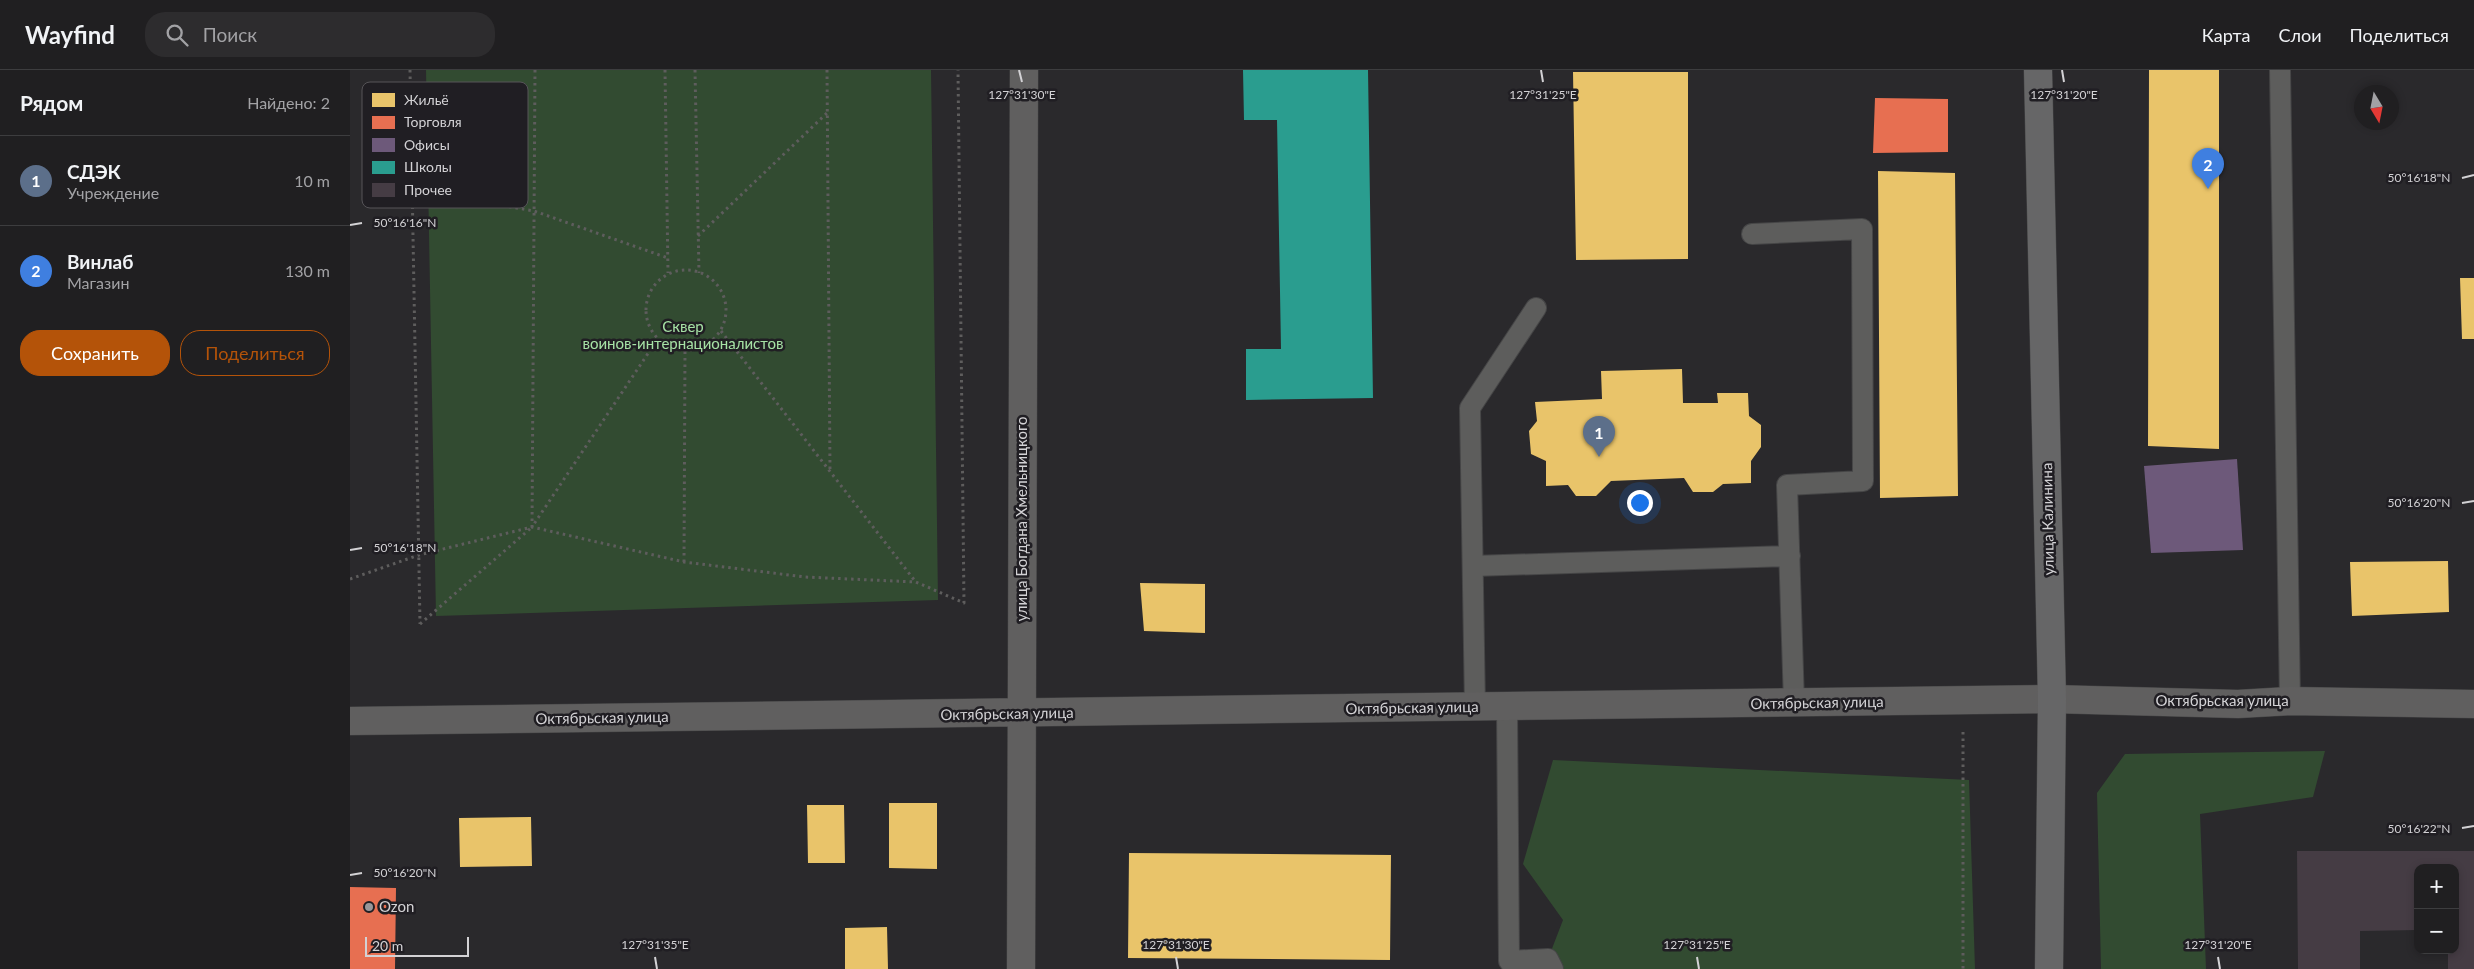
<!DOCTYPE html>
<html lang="ru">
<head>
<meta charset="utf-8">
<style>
	body { margin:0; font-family:Lato,sans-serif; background:#2d2c2e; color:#f1f3f6 }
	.controls { position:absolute; right:15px; bottom:15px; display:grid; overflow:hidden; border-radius:10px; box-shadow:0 2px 8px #0003 }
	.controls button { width:45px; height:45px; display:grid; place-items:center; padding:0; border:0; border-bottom:1px solid #3d3d3f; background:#201f21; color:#f1f3f6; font:25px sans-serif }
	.compass { position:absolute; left:2004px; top:15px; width:45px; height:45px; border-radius:50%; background:#201f21; box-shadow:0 2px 8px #0003; rotate:170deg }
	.scale { position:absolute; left:15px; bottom:12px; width:104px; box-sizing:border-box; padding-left:5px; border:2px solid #d3d2d5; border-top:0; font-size:14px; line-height:18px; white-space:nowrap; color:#d3d2d5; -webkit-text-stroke:4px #201e23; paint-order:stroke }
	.you { position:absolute; left:1289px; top:432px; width:18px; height:18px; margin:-12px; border:4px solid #fff; border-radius:50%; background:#1a73e8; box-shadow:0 0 0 8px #1a73e833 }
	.badge { display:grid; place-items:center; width:32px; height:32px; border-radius:50%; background:#b45309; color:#fff; font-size:16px; font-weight:700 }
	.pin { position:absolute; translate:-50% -41px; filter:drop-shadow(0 1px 2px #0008) }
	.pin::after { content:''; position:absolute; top:26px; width:18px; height:15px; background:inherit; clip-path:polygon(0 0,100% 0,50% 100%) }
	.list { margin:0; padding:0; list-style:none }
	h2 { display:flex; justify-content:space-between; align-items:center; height:65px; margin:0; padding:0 20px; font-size:21px }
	h2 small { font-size:16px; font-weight:400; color:#a2a2a5 }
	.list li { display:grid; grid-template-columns:32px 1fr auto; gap:15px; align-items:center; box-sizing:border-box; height:90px; padding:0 20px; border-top:1px solid #3d3d3f }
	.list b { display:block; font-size:19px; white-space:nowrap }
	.list p { margin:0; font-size:16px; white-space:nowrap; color:#a2a2a5 }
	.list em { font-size:16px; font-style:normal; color:#a2a2a5 }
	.actions { display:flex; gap:10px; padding:15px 20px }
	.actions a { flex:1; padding:11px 0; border:1px solid #b45309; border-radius:20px; text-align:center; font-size:18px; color:#b45309 }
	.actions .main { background:#b45309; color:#fff }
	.icon { flex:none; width:28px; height:28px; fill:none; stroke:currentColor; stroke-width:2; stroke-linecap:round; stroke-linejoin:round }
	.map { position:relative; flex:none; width:2124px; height:899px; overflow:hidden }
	header { display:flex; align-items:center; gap:30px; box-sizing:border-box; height:70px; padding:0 25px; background:#201f21; border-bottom:1px solid #3d3d3f }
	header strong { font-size:24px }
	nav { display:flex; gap:28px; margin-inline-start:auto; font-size:18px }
	.search { width:350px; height:45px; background:#2d2c2e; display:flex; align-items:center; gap:12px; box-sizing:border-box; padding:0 18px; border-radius:20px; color:#a2a2a5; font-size:19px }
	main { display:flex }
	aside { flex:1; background:#201f21 }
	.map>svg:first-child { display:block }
</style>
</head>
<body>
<header>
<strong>Wayfind</strong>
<div class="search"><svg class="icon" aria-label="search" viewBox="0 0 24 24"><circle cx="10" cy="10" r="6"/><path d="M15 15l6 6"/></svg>Поиск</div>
<nav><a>Карта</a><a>Слои</a><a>Поделиться</a></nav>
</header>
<main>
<aside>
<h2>Рядом<small>Найдено: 2</small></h2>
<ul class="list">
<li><span class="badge" style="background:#5c6f8a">1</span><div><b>СДЭК</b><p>Учреждение</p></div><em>10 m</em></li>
<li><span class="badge" style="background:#3f7fe0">2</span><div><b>Винлаб</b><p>Магазин</p></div><em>130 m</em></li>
</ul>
<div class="actions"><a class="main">Сохранить</a><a>Поделиться</a></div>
</aside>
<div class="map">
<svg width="2124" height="899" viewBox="0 0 2124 899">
	<rect width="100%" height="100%" fill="#2a292c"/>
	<path fill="#324b31" d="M76 0H581L588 530 86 546Z
		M1975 681 1963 727 1850 744 1856 899H1751L1747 723 1775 684Z
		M1203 690 1619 710 1625 899H1203L1198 889 1213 850 1173 794Z"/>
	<path fill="#e9c46a" d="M1799 0H1869V379L1798 376Z
		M1223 2H1338V189L1226 190Z
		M1528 101 1605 103 1608 426 1530 428Z
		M2110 208H2124V269H2112Z
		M1332 299 1333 333H1368L1367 323H1398L1399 346 1411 355V377L1401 391V413L1373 414 1363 422H1343L1334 408 1261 411 1246 426H1226L1218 415 1196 416V391L1181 384 1179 361 1187 351 1185 332 1252 329 1251 301Z
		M2098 491 2099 542 2002 546 2000 492Z
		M790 513 855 514V563L794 561Z
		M539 733H587V799L539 798Z
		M457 735H494L495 793H458Z
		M181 747 182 796 110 797 109 748Z
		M779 783 1041 785 1040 890 778 888Z
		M537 857 538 899H495V858Z"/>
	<path fill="#e76f51" d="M1525 28 1598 29V82L1523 83Z
		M0 817 46 818 45 899H0Z"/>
	<path fill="#6d597a" d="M1887 389 1893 480 1801 483 1794 396Z"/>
	<path fill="#2a9d8f" d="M893 0H1018L1023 328 896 330V279H931L927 50H894Z"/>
	<path fill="#453c44" d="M1947 781H2124V899H2098V880H2105V798H2068V860L2010 861V899H1948Z"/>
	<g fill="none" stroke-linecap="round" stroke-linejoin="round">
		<defs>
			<path id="lane" d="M1930 0 1940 631
				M1402 164 1512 159 1513 411 1437 415 1444 633
				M1123 496 1440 486
				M1125 637 1120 338 1186 238
				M1157 637 1159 891 1198 889 1203 899"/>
			<path id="secondary" d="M0 651 1702 629 1888 634 1940 631 2124 634
				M671 899 674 0"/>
			<path id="primary" d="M1688 0 1702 629 1699 899"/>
		</defs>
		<use href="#lane" stroke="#454546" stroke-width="22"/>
		<use href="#secondary" stroke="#454546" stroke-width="29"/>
		<use href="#primary" stroke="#454546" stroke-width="29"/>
		<path stroke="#5e5d5d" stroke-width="3" stroke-dasharray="2.5 4" stroke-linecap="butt" d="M60 0 70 554
			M185 0 182 457 307 270
			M315 0 318 203
			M345 0 349 203
			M477 0 480 401
			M63 120 184 141 318 188
			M348 166 477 43
			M296 240a40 40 0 1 1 80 0a40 40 0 1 1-80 0Z
			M371 261 565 511
			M334 492 335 281
			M0 509 69 485 182 457 334 492 455 507 566 512 614 533 608 0
			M70 554 181 458
			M1613 662V899"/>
		<use href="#lane" stroke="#5d5d5c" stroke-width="20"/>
		<use href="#secondary" stroke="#605f5f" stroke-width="28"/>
		<use href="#primary" stroke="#666667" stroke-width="28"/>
	</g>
	<path fill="none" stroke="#d3d2d5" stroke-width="2" d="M669 0 672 12M1191 0 1193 12M1712 0 1714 12M2112 108 2124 105M0 155 12 153M2112 433 2124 431M0 480 12 478M2112 758 2124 756M0 805 12 803M305 887 307 899M826 887 828 899M1347 887 1349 899M1868 887 1870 899"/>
	<circle fill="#98979a" stroke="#201e23" stroke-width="2" cx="19" cy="837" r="5"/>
	<g text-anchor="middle" stroke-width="5" stroke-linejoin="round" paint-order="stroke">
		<g font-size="15" fill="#a6e2a5" stroke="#201e23">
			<text x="333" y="262">Сквер<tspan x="333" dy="17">воинов-интернационалистов</tspan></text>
		</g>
		<g font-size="15" fill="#d3d2d5" stroke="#201e23">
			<text transform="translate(672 449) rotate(-90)" y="5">улица Богдана Хмельницкого</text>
			<text transform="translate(1698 449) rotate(-91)" y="5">улица Калинина</text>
			<text x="1872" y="636">Октябрьская улица</text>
			<text transform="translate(1467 633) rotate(-1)" y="5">Октябрьская улица</text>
			<text transform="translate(1062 638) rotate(-1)" y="5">Октябрьская улица</text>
			<text transform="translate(657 644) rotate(-1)" y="5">Октябрьская улица</text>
			<text transform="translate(252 648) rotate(-1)" y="5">Октябрьская улица</text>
		</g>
		<g font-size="15" fill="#d3d2d5" stroke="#201e23" text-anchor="start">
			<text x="29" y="842">Ozon</text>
		</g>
	</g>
	<rect x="12" y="12" width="166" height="126" rx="8" fill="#201e23" stroke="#565458" stroke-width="1"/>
	<rect x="22" y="23" width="23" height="14" fill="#e9c46a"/>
	<rect x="22" y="46" width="23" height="13" fill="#e76f51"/>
	<rect x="22" y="68" width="23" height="14" fill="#6d597a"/>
	<rect x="22" y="91" width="23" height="13" fill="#2a9d8f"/>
	<rect x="22" y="113" width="23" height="14" fill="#453c44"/>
	<g font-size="14" fill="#d3d2d5">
		<text x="54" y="35">Жильё</text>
		<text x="54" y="57">Торговля</text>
		<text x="54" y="80">Офисы</text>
		<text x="54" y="102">Школы</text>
		<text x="54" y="125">Прочее</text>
	</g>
	<g font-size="12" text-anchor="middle" fill="#d3d2d5" stroke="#201e23" stroke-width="5" stroke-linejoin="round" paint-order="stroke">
		<text x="672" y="29">127°31'30"E</text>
		<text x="1193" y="29">127°31'25"E</text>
		<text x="1714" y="29">127°31'20"E</text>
		<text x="2069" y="112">50°16'18"N</text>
		<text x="55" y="157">50°16'16"N</text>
		<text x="2069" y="437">50°16'20"N</text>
		<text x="55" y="482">50°16'18"N</text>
		<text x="2069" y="763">50°16'22"N</text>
		<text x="55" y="807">50°16'20"N</text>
		<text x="305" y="879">127°31'35"E</text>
		<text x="826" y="879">127°31'30"E</text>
		<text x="1347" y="879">127°31'25"E</text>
		<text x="1868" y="879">127°31'20"E</text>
	</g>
</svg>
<div class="controls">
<button>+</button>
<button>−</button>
</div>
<svg class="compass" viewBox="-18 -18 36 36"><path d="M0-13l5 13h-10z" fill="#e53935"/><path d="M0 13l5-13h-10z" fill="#a2a2a5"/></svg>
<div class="scale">20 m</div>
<div class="you"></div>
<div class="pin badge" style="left:1249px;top:387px;background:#5c6f8a">1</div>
<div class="pin badge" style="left:1858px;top:119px;background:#3f7fe0">2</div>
</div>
</main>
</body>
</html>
